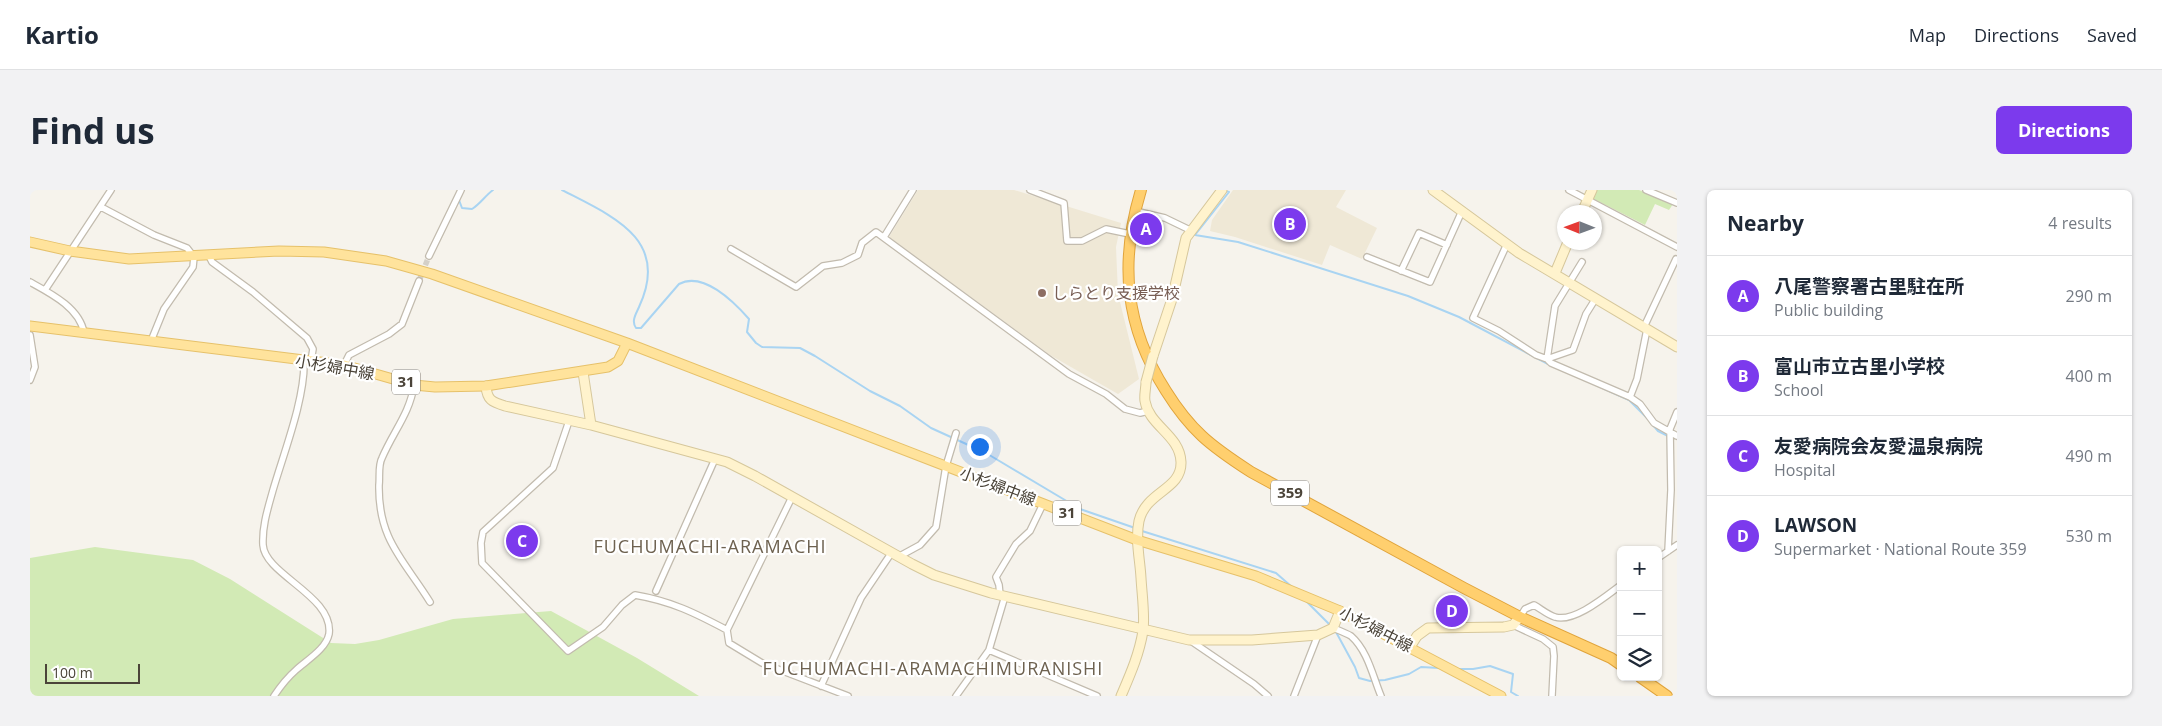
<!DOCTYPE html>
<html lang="en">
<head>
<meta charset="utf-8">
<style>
	body { margin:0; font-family:"Open Sans","Noto Sans JP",sans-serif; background:#f2f2f3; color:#1f2937 }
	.controls { position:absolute; right:15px; bottom:15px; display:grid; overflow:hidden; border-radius:8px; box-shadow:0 1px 4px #0004 }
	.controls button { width:45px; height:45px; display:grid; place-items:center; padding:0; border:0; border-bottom:1px solid #e0e1e3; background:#fff; color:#1f2937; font:25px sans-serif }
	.compass { position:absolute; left:1527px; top:15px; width:45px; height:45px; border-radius:50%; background:#fff; box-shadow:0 1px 4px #0004; rotate:271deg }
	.scale { position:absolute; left:15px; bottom:12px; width:95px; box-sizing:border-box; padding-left:5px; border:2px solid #4b4439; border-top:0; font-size:14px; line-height:18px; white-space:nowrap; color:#4b4439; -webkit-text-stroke:4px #fff; paint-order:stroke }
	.you { position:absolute; left:949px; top:256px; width:18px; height:18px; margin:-12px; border:4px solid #fff; border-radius:50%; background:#1a73e8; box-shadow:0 0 0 8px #1a73e833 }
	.badge { display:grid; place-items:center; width:32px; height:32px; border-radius:50%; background:#7c3aed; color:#fff; font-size:16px; font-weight:700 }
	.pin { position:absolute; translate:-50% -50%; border:2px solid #fff; box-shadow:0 1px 5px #0006 }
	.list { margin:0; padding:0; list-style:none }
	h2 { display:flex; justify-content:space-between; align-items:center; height:65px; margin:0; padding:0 20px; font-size:21px }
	h2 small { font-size:16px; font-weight:400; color:#747a83 }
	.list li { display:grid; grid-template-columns:32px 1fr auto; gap:15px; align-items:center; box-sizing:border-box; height:80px; padding:0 20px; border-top:1px solid #e0e1e3 }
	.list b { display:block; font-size:19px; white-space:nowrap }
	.list p { margin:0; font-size:16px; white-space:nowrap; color:#747a83 }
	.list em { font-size:16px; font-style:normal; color:#747a83 }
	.icon { flex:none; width:28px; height:28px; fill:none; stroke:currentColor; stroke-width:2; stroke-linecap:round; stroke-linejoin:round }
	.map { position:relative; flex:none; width:1647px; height:506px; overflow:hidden; border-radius:8px }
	header { display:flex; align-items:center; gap:30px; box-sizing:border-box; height:70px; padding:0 25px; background:#fff; border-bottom:1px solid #e0e1e3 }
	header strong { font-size:24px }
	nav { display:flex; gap:28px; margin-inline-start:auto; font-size:18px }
	.intro { display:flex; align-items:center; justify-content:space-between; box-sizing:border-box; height:120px; padding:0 30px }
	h1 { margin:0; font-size:35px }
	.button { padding:12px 22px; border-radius:8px; background:#7c3aed; color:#fff; font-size:18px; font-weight:700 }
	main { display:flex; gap:30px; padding:0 30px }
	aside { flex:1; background:#fff; border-radius:8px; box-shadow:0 1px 4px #0004 }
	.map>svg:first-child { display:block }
</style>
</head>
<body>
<header>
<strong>Kartio</strong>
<nav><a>Map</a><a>Directions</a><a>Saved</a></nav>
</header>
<div class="intro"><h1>Find us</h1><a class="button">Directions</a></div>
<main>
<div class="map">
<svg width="1647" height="506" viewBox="0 0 1647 506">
	<rect width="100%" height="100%" fill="#f6f3ec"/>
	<path fill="#efe8d6" d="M888 0H984L1091 33 1086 57 1088 104 1109 189 1088 204 1020 165 859 47Z
		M1203 0H1316L1306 17 1347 38 1332 69 1300 55 1292 75 1205 47 1180 41 1182 30Z"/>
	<path fill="#d2eab5" d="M1565 0H1609L1643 14 1639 20 1625 14 1615 35 1562 8Z
		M65 357 163 370 200 389 301 453 325 454 349 450 423 429 521 421 607 468 669 506H0V368Z"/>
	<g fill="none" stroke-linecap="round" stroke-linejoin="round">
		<path stroke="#a9d4f2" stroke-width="2" d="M532 0C582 26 641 49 609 117 606 124 601 131 606 138H611L649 94C673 81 704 112 719 129L717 142 726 153 732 157 770 158 785 166 840 201 870 216 901 238 956 263 1050 319 1105 338
			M1195 1 1199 2 1165 45 1208 52 1378 106 1429 127 1518 174
			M429 10 432 18 442 19C450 14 455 6 463 0
			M1568 196 1599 210 1618 229
			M1622 234 1628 241 1638 246
			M1112 341 1246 383 1262 397
			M1276 411 1301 436
			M1306 442 1325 477 1329 488 1340 491 1355 490 1379 484 1391 477 1409 478
			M1428 479H1443L1460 476 1483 484 1481 502 1488 506"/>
		<path stroke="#d4d0c8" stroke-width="5.5" stroke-dasharray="5.5 3" stroke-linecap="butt" d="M389 91 399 66"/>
		<defs>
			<path id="street" d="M1000 0 1034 13 1037 51H1052L1076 39 1100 44
				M1539 0 1647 57
				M1616 0 1647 13
				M71 17 124 45 157 58 164 67 163 77 134 119 121 151
				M1105 21 1135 28 1162 41
				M854 47 883 0
				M1477 54 1443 128 1469 141 1506 165 1517 169 1525 116 1552 72
				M701 59 766 97 793 76 812 73 828 65 832 53 846 42 1039 184 1076 204 1095 219 1110 223 1118 221
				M179 66 182 72 223 102 277 148 283 159 281 171
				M399 66 431 0
				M1337 67 1400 92 1432 21
				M1371 81 1389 43 1417 55
				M0 92C20 103 50 118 54 143
				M15 100 81 0
				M1614 137 1646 69
				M0 145 5 177 0 190
				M1517 169 1521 173 1600 207 1607 189 1617 139
				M1517 169 1543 160 1556 124 1566 108
				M314 175 319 165 359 144 372 134 389 91
				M384 195C380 223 363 242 352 268 348 275 350 287 349 295 348 350 374 370 400 412
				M1600 207 1610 214 1624 233 1647 246
				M539 231 523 278 453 342 451 353 452 373 538 461 573 437 592 415 605 405C641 411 665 423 697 440
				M762 307 697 440 699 453 732 473 818 506
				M1638 361 1641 300 1640 239 1647 222
				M868 367 890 355 906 337 916 276 926 243
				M1628 368 1647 355
				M626 401 685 269
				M970 405 969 395 966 387 986 354 1000 341 1013 314
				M1490 427 1495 419 1504 415C1511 419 1518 425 1525 427 1544 433 1576 406 1591 395
				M1483 435 1513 449 1523 457 1524 466 1522 506
				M1303 438C1308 440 1316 443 1321 446 1338 461 1343 487 1351 506
				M1161 451 1224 494 1238 506
				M959 460 975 406
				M791 496 831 408 860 365
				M244 506C250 497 258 487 266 480 277 470 296 459 299 444 304 406 235 385 233 355 232 336 238 318 243 300 254 262 275 209 274 171
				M926 506 959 460 1067 506
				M1264 506 1288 445"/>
			<path id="secondary" d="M1403 0 1489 63 1647 157
				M1552 22 1562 0
				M1525 83 1538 52
				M1123 166 1142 109 1156 48 1192 0
				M553 182 561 235
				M456 196C457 210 462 212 475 216L561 235 697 272 725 286 882 374 904 385 961 403 1159 450H1222L1288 445 1303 438 1310 421
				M1380 457 1387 446 1398 438 1474 437 1483 435 1490 427
				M1091 506C1100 485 1109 465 1113 441 1115 425 1112 405 1111 388 1110 369 1105 350 1109 331 1116 301 1152 300 1151 272 1150 245 1119 236 1115 211 1114 205 1116 198 1116 192"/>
			<path id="primary" d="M0 52 40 61 99 69 249 61 294 62 356 71 402 84 597 153 1107 350 1226 386 1310 421 1471 506
				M0 136 314 175 384 195 405 197 456 196 578 177 588 171 597 153"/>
			<path id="highway" d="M1111 0C1089 73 1095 137 1136 201 1146 217 1158 233 1172 246 1187 260 1204 271 1221 282L1434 398 1490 427 1581 468 1591 475
				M1610 487 1637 506"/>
		</defs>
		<use href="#street" stroke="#c2bbae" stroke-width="8"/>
		<use href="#secondary" stroke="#d6c79b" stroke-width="11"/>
		<use href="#primary" stroke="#e6c16a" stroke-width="11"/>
		<use href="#highway" stroke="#e0a43c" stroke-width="12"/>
		<use href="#street" stroke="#fff" stroke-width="5.5"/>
		<use href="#secondary" stroke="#fff3cd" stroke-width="9"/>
		<use href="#primary" stroke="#ffe39c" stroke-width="9"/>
		<use href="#highway" stroke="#ffcf6e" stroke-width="10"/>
		<defs>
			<path id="secondary-bridge" d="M1116 192 1123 166"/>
		</defs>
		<use href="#secondary-bridge" stroke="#d6c79b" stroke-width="11" stroke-linecap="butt"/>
		<use href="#secondary-bridge" stroke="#fff3cd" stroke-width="9"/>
	</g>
	<circle fill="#8d6e63" stroke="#fff" stroke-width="2" cx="1012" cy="103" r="5"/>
	<g text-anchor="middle" stroke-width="4.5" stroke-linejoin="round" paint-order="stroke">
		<g fill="#fff" stroke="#817c74" stroke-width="1">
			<rect x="362" y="179.5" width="28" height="25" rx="4"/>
			<rect x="1241" y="290.5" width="38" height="25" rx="4"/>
			<rect x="1023" y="310.5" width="28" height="25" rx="4"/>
		</g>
		<g font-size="15" font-weight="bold" fill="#4b4439">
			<text x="376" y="197">31</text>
			<text x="1260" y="308">359</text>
			<text x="1037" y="328">31</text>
		</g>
		<g font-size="16" fill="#785e54" stroke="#fff" text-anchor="start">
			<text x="1022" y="109">しらとり支援学校</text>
		</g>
		<g font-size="16" fill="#4b4439" stroke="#fff">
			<text transform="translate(305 177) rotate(10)" y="6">小杉婦中線</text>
			<text transform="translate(968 296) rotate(21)" y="6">小杉婦中線</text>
			<text transform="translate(1346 439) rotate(27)" y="6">小杉婦中線</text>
		</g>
		<g font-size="18" letter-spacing="1" fill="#6e6250" stroke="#fff">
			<text x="680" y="363">FUCHUMACHI-ARAMACHI</text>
			<text x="903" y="485">FUCHUMACHI-ARAMACHIMURANISHI</text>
		</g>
	</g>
</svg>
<div class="controls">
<button>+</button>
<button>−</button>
<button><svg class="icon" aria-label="layers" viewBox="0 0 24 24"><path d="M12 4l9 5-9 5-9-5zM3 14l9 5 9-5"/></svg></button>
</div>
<svg class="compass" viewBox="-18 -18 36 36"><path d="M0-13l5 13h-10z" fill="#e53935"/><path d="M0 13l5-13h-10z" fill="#747a83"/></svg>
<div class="scale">100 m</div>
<div class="you"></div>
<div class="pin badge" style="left:1116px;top:39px">A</div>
<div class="pin badge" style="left:1260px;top:34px">B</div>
<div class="pin badge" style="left:492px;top:351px">C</div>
<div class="pin badge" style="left:1422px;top:421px">D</div>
</div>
<aside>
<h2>Nearby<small>4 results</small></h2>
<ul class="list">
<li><span class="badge">A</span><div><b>八尾警察署古里駐在所</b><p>Public building</p></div><em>290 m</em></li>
<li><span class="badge">B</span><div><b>富山市立古里小学校</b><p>School</p></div><em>400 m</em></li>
<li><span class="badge">C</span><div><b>友愛病院会友愛温泉病院</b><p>Hospital</p></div><em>490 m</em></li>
<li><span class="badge">D</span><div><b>LAWSON</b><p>Supermarket · National Route 359</p></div><em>530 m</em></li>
</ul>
</aside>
</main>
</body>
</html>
